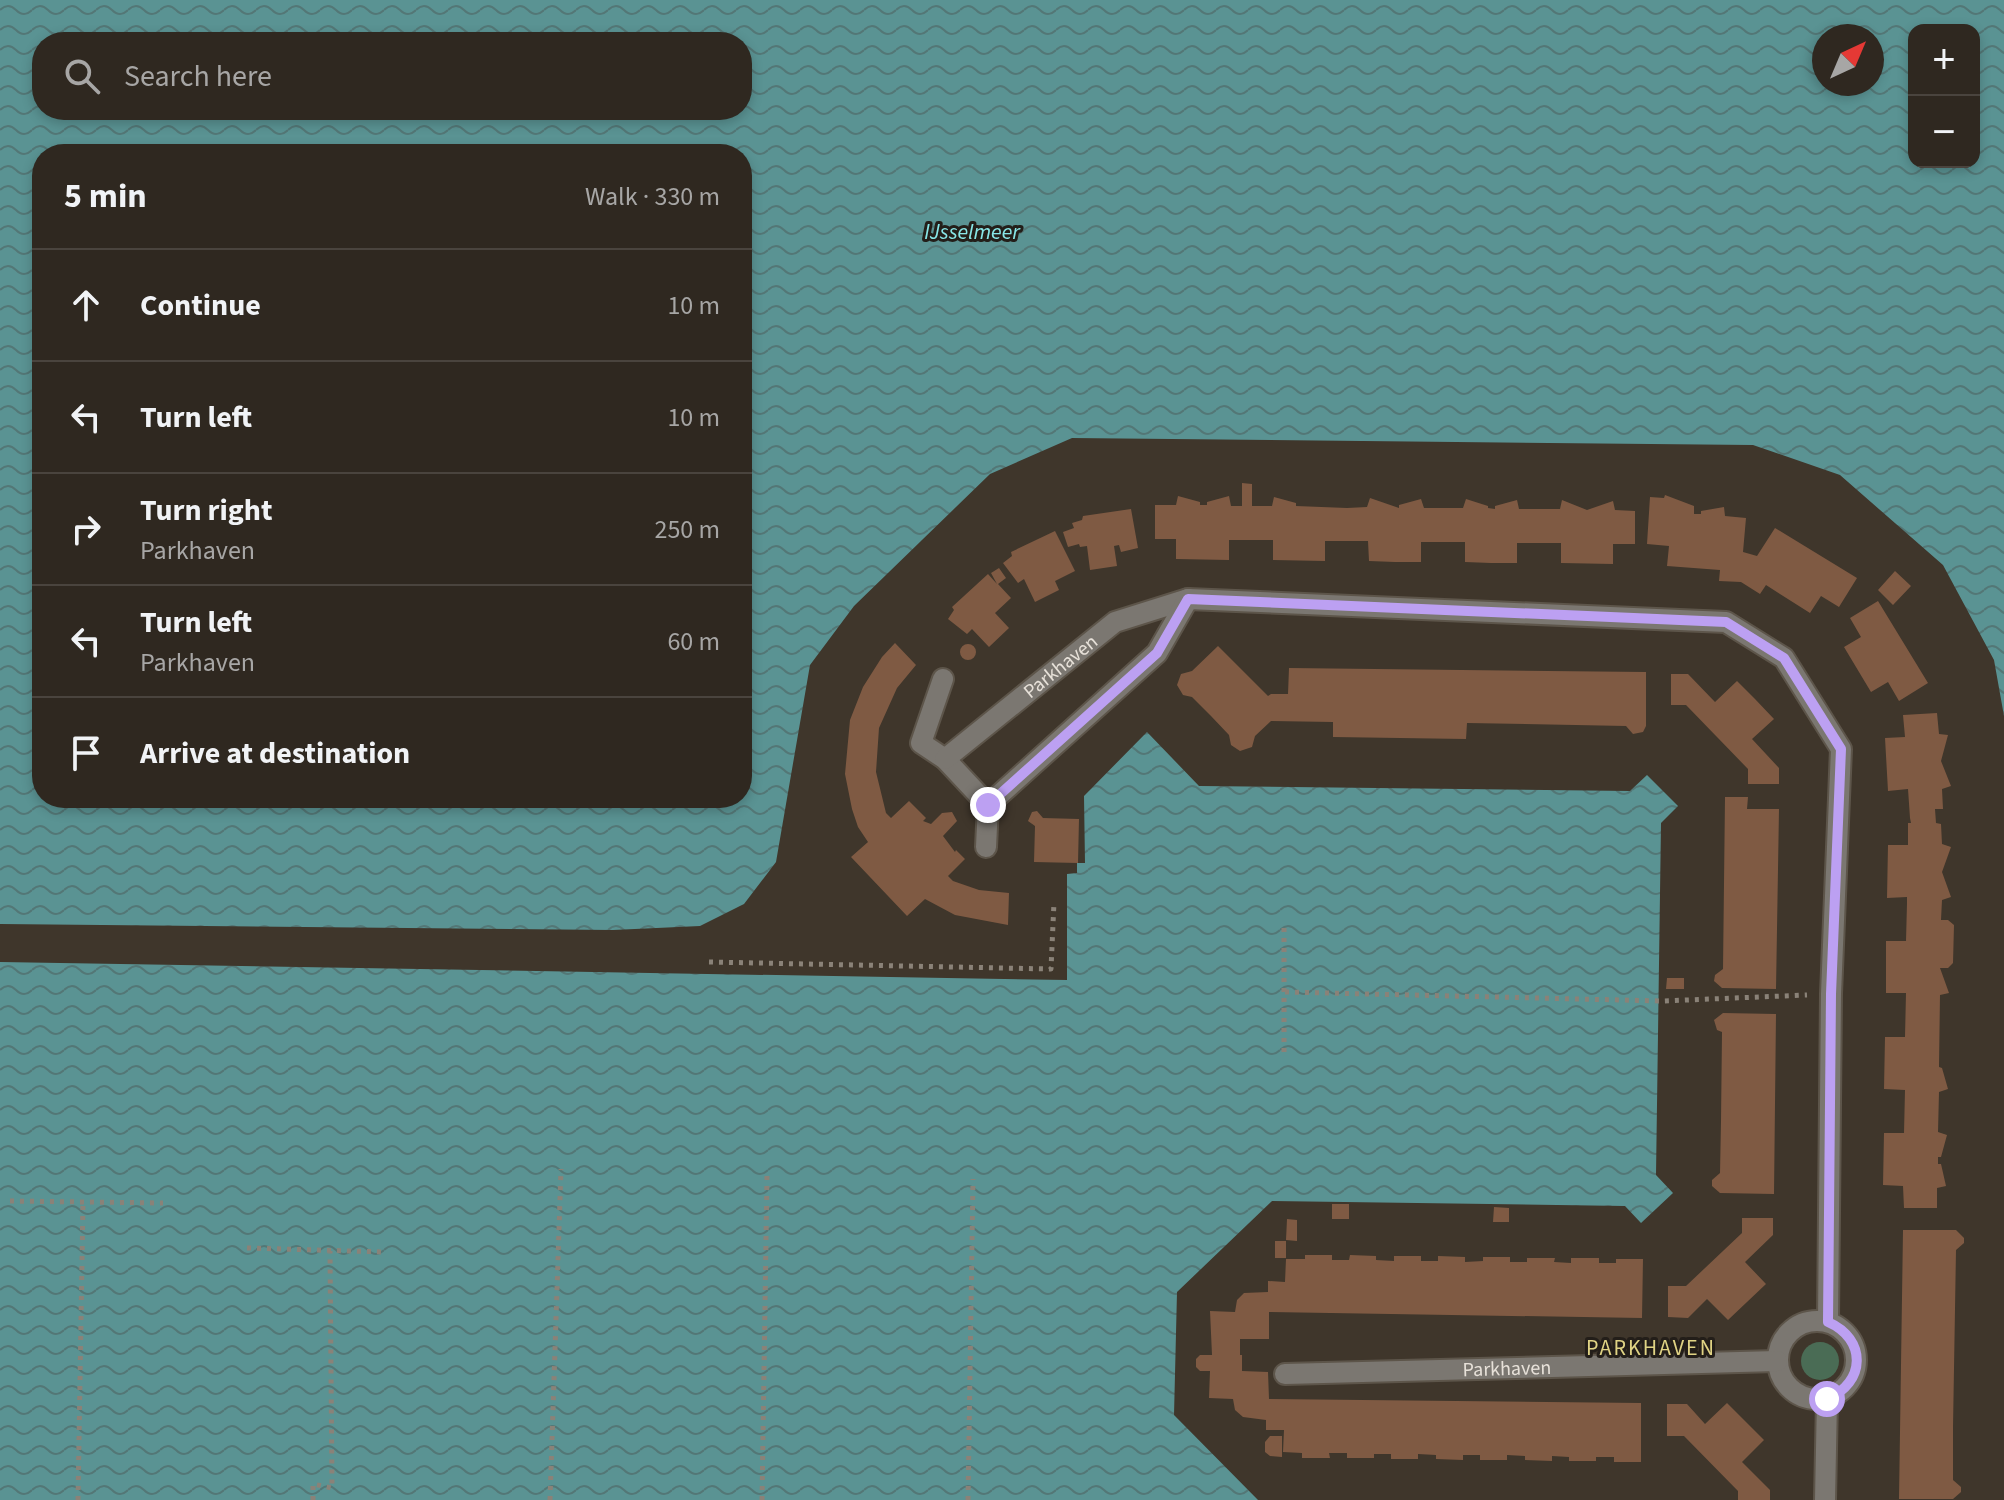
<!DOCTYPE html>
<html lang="en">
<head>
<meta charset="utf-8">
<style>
	body { margin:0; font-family:"Source Sans 3",sans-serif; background:#373029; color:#f1f3f6 }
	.controls { position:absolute; right:24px; top:24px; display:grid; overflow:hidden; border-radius:16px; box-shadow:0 4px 12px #0003 }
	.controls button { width:72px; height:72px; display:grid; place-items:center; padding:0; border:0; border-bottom:2px solid #4a443e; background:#2f2820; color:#f1f3f6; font:40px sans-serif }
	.compass { position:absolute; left:1812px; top:24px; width:72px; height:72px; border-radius:50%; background:#2f2820; box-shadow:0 4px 12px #0003; rotate:44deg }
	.stop { position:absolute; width:24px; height:24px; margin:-18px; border:6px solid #bca0f2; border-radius:50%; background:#fff }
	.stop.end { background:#bca0f2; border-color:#fff; box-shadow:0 2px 8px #0008 }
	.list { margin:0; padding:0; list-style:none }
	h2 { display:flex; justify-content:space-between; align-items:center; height:104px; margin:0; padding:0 32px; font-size:34px }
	h2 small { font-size:26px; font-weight:400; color:#a7a6a5 }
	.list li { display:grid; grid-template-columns:52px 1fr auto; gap:24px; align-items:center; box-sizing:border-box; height:112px; padding:0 32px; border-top:2px solid #4a443e }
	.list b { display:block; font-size:30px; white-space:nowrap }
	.list p { margin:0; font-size:26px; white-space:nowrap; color:#a7a6a5 }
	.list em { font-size:26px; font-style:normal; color:#a7a6a5 }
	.icon { flex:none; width:44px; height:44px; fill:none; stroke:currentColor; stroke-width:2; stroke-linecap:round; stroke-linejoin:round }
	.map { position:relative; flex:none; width:2004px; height:1500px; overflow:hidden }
	.search { position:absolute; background:#2f2820; box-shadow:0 4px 12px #0003; left:32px; top:32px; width:720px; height:88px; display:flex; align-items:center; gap:20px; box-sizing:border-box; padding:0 28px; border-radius:32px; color:#a7a6a5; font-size:30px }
	.panel { position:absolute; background:#2f2820; box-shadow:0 4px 12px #0003; left:32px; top:144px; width:720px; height:664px; border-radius:32px }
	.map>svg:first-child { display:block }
</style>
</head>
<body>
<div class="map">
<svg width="2004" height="1500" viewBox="0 0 2004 1500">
	<defs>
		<pattern id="water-waves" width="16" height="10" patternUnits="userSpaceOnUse" patternTransform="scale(2)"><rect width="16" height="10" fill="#5a9393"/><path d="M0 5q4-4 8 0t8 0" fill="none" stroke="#537776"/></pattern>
	</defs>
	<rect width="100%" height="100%" fill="#3f362b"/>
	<path fill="#4a6c55" d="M1801 1361a19 19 0 1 1 38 0a19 19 0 1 1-38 0Z"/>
	<path fill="url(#water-waves)" fill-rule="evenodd" d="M0 0H2004V716L1994 660 1943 565 1840 475 1753 445 1072 438 990 474 854 606 810 665 776 862 744 904 700 926 613 930 0 924ZM1914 30H1974V162H1914ZM1872 36V84H1824V36ZM742 42V110H42V42ZM42 154H742V798H42Z
		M1147 732 1199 786 1630 791 1647 775 1678 806 1661 823 1656 1175 1673 1193 1641 1223 1625 1206 1272 1201 1177 1292 1174 1415 1258 1500H0V962L1067 980V874L1077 873V863H1085L1084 796Z"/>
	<path fill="#7f5a43" d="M1242 483 1252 484V506H1272L1274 497 1296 503V506L1347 508 1367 507 1370 498 1399 508V505L1421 499 1424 508H1463L1466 499 1488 506V508L1495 509V506L1517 500 1519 509H1560L1562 500 1587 510 1613 501 1615 510 1635 511V544H1613V564L1561 563V543H1517V563H1491L1465 562V542H1421V562H1395L1369 561 1368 541H1325V561L1273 560V540H1229V560L1176 559V539H1155V505H1176L1178 496 1200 502V505H1207V502L1229 496 1231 506H1242Z
		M1665 495 1694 506V514H1701V511L1724 507 1725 516 1746 518 1743 552 1757 556 1775 528 1857 578 1839 607 1821 596 1810 613 1766 585 1760 594 1741 582 1719 581 1720 570 1667 566 1669 546 1647 544 1650 497 1664 498Z
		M1131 509 1138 548 1121 552 1119 545 1114 546 1117 566 1090 570 1087 546 1080 547 1079 544 1068 547 1063 532 1074 528 1072 523 1082 520 1083 516Z
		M1055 531 1075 571 1055 581 1059 590 1035 602 1024 579 1018 583 1003 563 1012 556 1011 552Z
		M999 568 1006 578 998 584 1011 598 995 613 1009 628 989 647 972 629 967 634 948 619 954 610 952 607 988 574 997 584 991 573Z
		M1895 571 1911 586 1893 605 1878 590Z
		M1878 601 1928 683 1899 701 1888 682 1871 692 1844 647 1861 637 1850 618Z
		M895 643 916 665 897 688 879 728 876 772 886 813 891 818 909 801 926 818 923 821 931 824 942 813 952 812 957 821 943 836 955 852 956 850 965 859 948 876 953 881 979 890 1009 893 1008 925 955 915 925 899 907 916 851 857 868 842 858 827 852 809 845 774 850 720 863 687 882 657Z
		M960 652a8 8 0 1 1 16 0a8 8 0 1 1-16 0Z
		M1218 646 1268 696 1271 694H1288L1289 668 1646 672V726L1643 732 1633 734 1626 726 1467 723 1466 739 1333 737V722L1271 721 1255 736 1252 747 1240 751 1231 745 1229 735 1211 716 1192 697 1183 695 1177 685 1181 674 1192 671Z
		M1671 674H1688L1715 702 1737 681 1755 699 1774 719 1752 739 1779 768V784H1748V769L1686 705H1671Z
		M1937 713 1939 734 1948 735 1941 761 1951 786 1942 789 1943 809H1935L1936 823 1941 824 1942 844 1951 847 1942 872 1951 897 1942 900 1941 920H1948L1954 925 1953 963 1948 968H1940L1949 993 1940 995 1939 1067 1942 1068 1948 1089 1939 1092 1938 1132 1947 1135 1941 1157H1938V1164H1941L1946 1186 1937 1188V1208H1904L1903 1186 1883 1185 1884 1133H1904L1905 1090 1884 1089 1885 1037H1905L1906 993H1886V941H1906L1907 903V897L1887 898 1888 845H1908V823H1911L1910 818 1908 789 1888 791 1885 738 1905 737 1903 715Z
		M1725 797H1748L1747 809H1779L1776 989 1722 988 1714 981 1715 975 1723 969Z
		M1037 811 1043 818 1079 819 1078 863 1034 862 1035 826 1028 821 1032 812Z
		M1667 978H1684V989H1666Z
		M1723 1013 1776 1014 1774 1194 1720 1193 1712 1186V1180L1720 1173 1721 1121 1722 1032 1717 1030 1714 1020Z
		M1332 1204H1349V1219H1332Z
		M1494 1207 1509 1208V1222H1493Z
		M1742 1218H1773V1235L1745 1262 1766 1284 1728 1320 1707 1299 1688 1318 1668 1317V1286H1686L1742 1233Z
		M1287 1219 1297 1220V1241L1286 1240Z
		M1903 1230H1956L1964 1238V1243L1956 1250 1953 1428V1480L1961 1487V1492L1953 1499H1899Z
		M1275 1241H1286V1258H1275Z
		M1305 1255H1332V1260H1349L1350 1255 1376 1256V1260L1394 1261V1256H1421V1261H1438V1256L1465 1257V1262L1483 1261V1257H1510V1262H1527V1258H1555L1554 1262 1571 1263V1258H1599V1263H1616V1259H1643L1642 1318 1269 1312V1339H1240V1355H1242V1371L1268 1372 1269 1399 1641 1403V1462H1614V1457H1596V1461H1569V1457L1552 1456V1461L1525 1460V1456L1507 1455V1460H1480V1455H1463V1460L1436 1459V1455L1418 1454V1459H1391V1454H1374V1458H1347V1453H1329L1330 1458H1302V1453L1283 1452 1284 1430H1266V1420L1243 1417 1235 1410 1233 1399 1209 1398 1210 1371H1200L1196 1367V1359L1200 1355H1212L1210 1311 1235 1312 1237 1300 1244 1293 1268 1292V1281L1285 1282 1286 1259H1305Z
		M1727 1403 1764 1440 1742 1462 1770 1490V1500H1738V1491L1684 1436H1667V1404H1687L1705 1424Z
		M1270 1436H1282V1457L1270 1456 1265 1452V1442Z"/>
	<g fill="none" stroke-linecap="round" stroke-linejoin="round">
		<defs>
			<g id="minor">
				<path d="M943 679 921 743 945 759 988 805 986 847"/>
				<path id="s1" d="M945 759 1115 622 1188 599 1726 622 1784 658 1841 749 1831 994 1828 1322"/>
				<path d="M988 805 1157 653 1188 599"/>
				<circle cx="1817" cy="1360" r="39"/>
				<path id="s2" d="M1285 1374 1777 1361"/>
				<path d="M1825 1500 1827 1399"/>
			</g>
		</defs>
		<use href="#minor" stroke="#5d554a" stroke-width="24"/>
		<path stroke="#8a8278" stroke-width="5" stroke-dasharray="4 6" stroke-linecap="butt" d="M709 962 1051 969 1054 902
			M1285 992 1663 1001 1807 995
			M1284 1052V927
			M10 1201 163 1203
			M247 1248 385 1252
			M78 1500 83 1202
			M313 1500V1484L332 1488 330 1251
			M550 1500 561 1169
			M762 1500 767 1174
			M968 1500 973 1179"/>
		<use href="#minor" stroke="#7b7771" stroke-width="20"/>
	</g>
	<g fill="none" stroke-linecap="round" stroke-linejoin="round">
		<path stroke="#bca0f2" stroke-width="10" d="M988 805 1157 653 1188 599 1726 622 1784 658 1841 749 1831 994 1828 1322C1867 1339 1866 1383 1827 1399"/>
	</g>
	<g text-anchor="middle" stroke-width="6" stroke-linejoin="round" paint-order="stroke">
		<g font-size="20" fill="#e7e1d9" stroke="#231e19">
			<text dy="7" stroke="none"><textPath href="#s1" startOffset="148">Parkhaven</textPath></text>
			<text dy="7" stroke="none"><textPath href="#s2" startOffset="222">Parkhaven</textPath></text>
		</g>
		<g font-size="22" font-style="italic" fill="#88e6e7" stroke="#231e19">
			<text x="972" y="239">IJsselmeer</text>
		</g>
		<g font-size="22" letter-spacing="2" fill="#e0d384" stroke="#231e19">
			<text x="1651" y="1355">PARKHAVEN</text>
		</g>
	</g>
</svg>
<div class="controls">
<button>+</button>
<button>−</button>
</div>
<svg class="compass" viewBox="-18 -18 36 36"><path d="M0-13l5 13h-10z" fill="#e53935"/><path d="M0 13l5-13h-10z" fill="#a7a6a5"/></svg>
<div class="stop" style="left:1827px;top:1399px"></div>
<div class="stop end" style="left:988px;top:805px"></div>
<div class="search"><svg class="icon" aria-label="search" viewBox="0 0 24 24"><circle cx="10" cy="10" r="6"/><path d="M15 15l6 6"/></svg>Search here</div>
<section class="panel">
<h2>5 min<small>Walk · 330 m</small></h2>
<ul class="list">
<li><svg class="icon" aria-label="ahead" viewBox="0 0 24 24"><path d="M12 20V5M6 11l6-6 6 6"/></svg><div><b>Continue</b></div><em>10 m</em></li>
<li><svg class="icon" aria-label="left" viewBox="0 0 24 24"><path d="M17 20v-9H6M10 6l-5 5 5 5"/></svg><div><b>Turn left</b></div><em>10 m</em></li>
<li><svg class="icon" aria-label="right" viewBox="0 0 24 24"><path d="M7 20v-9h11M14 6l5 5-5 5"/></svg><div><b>Turn right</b><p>Parkhaven</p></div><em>250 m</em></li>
<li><svg class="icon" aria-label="left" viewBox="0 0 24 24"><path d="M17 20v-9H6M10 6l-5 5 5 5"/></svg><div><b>Turn left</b><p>Parkhaven</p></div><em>60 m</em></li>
<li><svg class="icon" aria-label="arrive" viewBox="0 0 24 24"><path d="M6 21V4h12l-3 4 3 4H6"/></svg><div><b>Arrive at destination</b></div></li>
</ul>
</section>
</div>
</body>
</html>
